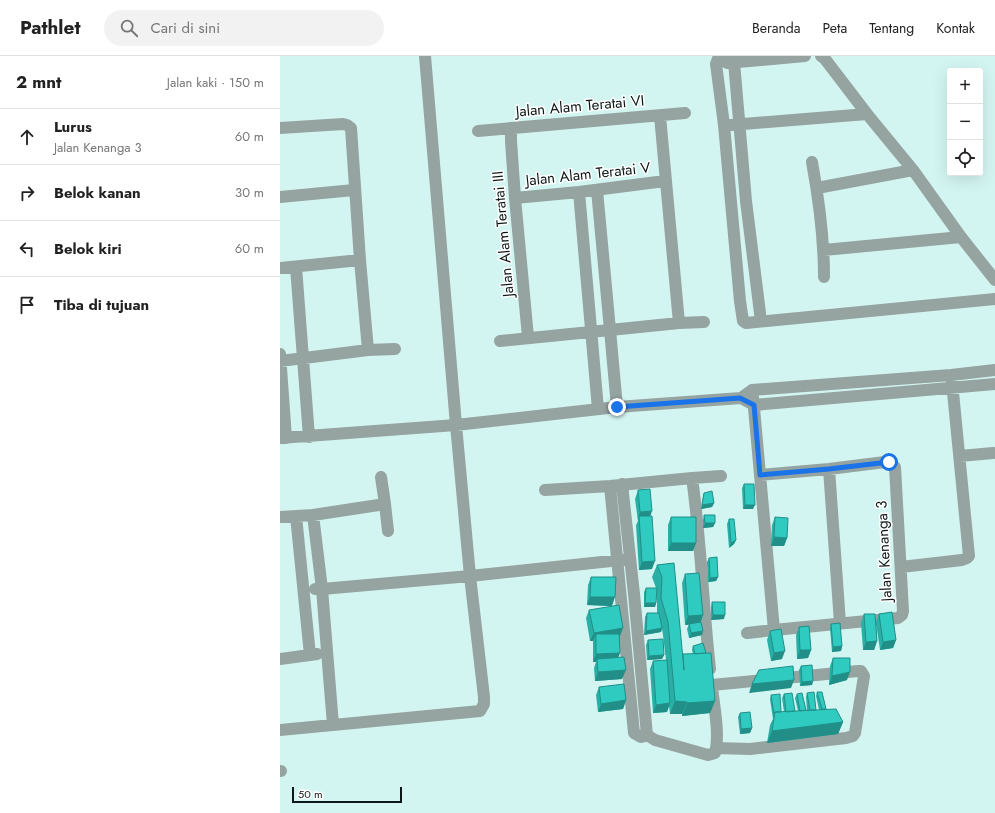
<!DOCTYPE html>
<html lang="id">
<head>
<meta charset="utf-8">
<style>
	body { margin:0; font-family:Jost,sans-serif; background:#f2f2f2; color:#222 }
	.controls { position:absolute; right:12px; top:12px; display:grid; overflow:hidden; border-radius:4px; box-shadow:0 4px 16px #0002 }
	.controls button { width:36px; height:36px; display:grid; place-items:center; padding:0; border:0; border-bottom:1px solid #e0e0e0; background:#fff; color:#222; font:20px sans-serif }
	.scale { position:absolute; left:12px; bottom:10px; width:110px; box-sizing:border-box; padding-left:4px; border:2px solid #0c1817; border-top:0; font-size:11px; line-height:14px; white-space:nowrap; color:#0c1817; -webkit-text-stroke:3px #fff; paint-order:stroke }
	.stop { position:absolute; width:12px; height:12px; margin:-9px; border:3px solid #1a73e8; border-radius:50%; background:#fff }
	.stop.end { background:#1a73e8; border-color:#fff; box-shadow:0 1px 4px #0008 }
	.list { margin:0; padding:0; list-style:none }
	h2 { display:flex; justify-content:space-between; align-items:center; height:52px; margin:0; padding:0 16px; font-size:17px }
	h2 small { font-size:13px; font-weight:400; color:#767676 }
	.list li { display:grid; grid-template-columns:26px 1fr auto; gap:12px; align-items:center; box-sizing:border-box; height:56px; padding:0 16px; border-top:1px solid #e0e0e0 }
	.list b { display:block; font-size:15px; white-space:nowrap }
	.list p { margin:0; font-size:13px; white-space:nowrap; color:#767676 }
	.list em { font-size:13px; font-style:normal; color:#767676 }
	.icon { flex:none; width:22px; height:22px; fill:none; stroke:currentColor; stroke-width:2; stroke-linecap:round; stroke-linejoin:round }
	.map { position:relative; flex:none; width:715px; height:757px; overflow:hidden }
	header { display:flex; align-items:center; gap:24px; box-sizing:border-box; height:56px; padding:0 20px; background:#fff; border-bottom:1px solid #e0e0e0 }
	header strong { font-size:19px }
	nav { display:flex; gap:22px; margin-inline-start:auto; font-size:14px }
	.search { width:280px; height:36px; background:#f2f2f2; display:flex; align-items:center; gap:10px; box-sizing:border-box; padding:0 14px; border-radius:22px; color:#767676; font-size:15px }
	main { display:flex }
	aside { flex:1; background:#fff }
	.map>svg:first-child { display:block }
</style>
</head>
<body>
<header>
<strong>Pathlet</strong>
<div class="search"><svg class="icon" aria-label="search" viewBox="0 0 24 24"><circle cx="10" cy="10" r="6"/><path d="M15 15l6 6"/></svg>Cari di sini</div>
<nav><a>Beranda</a><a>Peta</a><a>Tentang</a><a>Kontak</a></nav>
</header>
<main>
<aside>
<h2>2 mnt<small>Jalan kaki · 150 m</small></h2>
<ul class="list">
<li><svg class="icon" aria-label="ahead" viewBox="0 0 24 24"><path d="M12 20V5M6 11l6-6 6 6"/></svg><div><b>Lurus</b><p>Jalan Kenanga 3</p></div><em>60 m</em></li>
<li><svg class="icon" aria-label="right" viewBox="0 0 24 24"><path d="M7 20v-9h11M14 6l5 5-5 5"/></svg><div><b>Belok kanan</b></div><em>30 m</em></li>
<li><svg class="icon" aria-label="left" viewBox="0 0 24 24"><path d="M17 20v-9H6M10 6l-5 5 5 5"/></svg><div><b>Belok kiri</b></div><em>60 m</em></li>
<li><svg class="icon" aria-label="arrive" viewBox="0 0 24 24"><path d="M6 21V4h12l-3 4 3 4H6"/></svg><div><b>Tiba di tujuan</b></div></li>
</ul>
</aside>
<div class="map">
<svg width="715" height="757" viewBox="0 0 715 757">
	<rect width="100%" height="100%" fill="#d3f5f1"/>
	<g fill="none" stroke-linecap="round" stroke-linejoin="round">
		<path stroke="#95a3a1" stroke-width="12" d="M439 0 436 8 444 69 460 245 463 265 466 267 715 243
			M449 0 454 6 466 145 481 265
			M541 0 545 3 587 58 633 114 681 181 715 224
			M447 7 525 0
			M380 60 399 267
			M451 69 587 58
			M0 72 63 68 67 69 71 72 80 204
			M231 72V85L235 142 248 281
			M198 75 405 57
			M532 106C539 144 544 182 544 221
			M537 132 633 114
			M299 136 318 353
			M0 141 74 134
			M235 142 299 136 385 125
			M544 194 681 181
			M16 211 29 381
			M0 212 80 204 88 294 0 305
			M220 285 330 274 317 134
			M88 294 115 293
			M0 298 6 382
			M473 341 494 574
			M461 342 474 349 715 328
			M337 351 330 274 399 267 424 266
			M0 382 176 369 337 351 461 342 472 334 671 319 715 314
			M680 400 713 397
			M549 413 560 567
			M101 421 105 448
			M412 422 441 420
			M342 428 354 538 367 679
			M330 430 354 677 361 681 367 679 375 684 428 699 435 697C440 678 434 651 432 631
			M265 434 330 430 412 422C421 485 423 550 430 613
			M33 459 42 533H35
			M16 460 30 599
			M0 461 33 459 105 448 108 475
			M621 511 682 504 687 502 689 500 672 326
			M467 577 494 574 618 562 622 559 623 555 615 411 609 406H605L549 413 480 419
			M0 603 37 598
			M432 629 578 615H581L584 620 575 677 573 680 566 682 470 693 436 692
			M53 669 42 533 190 520 176 369 145 0
			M0 674 200 655 204 648V641L190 520 350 503
			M0 715H1"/>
	</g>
	<path fill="#28afa6" d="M464 428 473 453H463L462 432Z
		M358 434 370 460 372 513 359 514 356 469 358 465 355 443Z
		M424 437 434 447 432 451 421 453 423 441Z
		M424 459 435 467 433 471 423 472V464Z
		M391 461 416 487 413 495H388V469Z
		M495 461 507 482 504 490H491L492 469Z
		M449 463 456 484 454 488 449 492 447 468Z
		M429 502 438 521 436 525 428 526 427 506Z
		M394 507 402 601 403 598H413L412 594 413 590 435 645 430 657 402 660V658H390L389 650 387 656 373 657 370 613 373 605 386 604 383 579 382 573 381 576 364 579 365 561 367 557H377V533L376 547 375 551H364V536L366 532H376L372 521 377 509Z
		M405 518 423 559 420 566 422 579 409 582 407 573 409 568 405 569 402 527Z
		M311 521 332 550 307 549 308 529Z
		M432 546 444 563 431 564V551Z
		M309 554 340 580 338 602 342 623 315 625 314 612 316 606H313V585H310L306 562Z
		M584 558 596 566 599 558 616 584 613 592 600 594 596 567 597 585 594 594H583L581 567Z
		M551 568 562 590 561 595 552 596 550 572Z
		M519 571 531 594 528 602 517 603 516 579Z
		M490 575 502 603 491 605 487 584Z
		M368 584 384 599 382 603 367 604 366 589Z
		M553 602 567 624 549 629 550 610Z
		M521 610 533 625 532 629 520 630 519 614Z
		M319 631 346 644 343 653 318 656 316 639Z
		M537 636 546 653 563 666 558 678 487 687 490 669 493 663 490 643 491 639 501 656H504L502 642 504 638 515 655H518L515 642 517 638 526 654H527L526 641 527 637 536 654H539L536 640Z
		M460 657 472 672 470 677 460 678 458 661Z"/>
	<path fill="#218e87" d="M434 447 432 451 421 453 422 449Z
		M465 449H475L473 453H463Z
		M372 455 369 464 359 460 357 465 360 456Z
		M425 467H435L433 471 423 472Z
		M494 481 507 482 504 490H491Z
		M456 484 454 488 449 492 451 487Z
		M391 487H416L413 495H388Z
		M375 505 372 513 359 514 362 506Z
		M438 521 436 525 428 526 430 522Z
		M310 541H335L332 550 307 549Z
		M365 547H376L375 551H364Z
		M423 559 420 568 405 569 408 560Z
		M433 559H445L444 563 431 564Z
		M343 572 340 580 316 578 313 585H310L314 577Z
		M382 572 381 576 364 579 366 575Z
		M423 575 422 579 409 582 411 577Z
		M616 584 613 592 600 594 603 586Z
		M597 585 594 594H583L586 586Z
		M562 590 561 595 552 596 553 591Z
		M520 594H531L528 602 517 603Z
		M505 595 502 603 491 605 494 597Z
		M340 597 337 605 317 603 316 606H313L316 598Z
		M384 599 382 603 367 604 369 600Z
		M346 614 342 623 315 625 318 616Z
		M570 616 567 624 549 629 552 620Z
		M514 624 511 632 469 637 472 628Z
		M533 625 532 629 520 630 522 626Z
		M346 644 343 653 318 656 321 648Z
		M395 645 407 646 402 658H390Z
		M435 645 430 657 402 660 407 647Z
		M390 647 387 656 373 657 376 649Z
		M563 666 558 678 487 687 492 675Z
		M472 672 470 677 460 678 461 673Z"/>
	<path fill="#2fcbc1" stroke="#218e87" d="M464 428H474L475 449H465Z
		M370 433 372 455 360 456 358 434Z
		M432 435 434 447 422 449 424 437Z
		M424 459H435V467H425Z
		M359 460H372L375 505 362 506Z
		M391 461H416V487H391Z
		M495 461 508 462 507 482 494 481Z
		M449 463H454L456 484 451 487Z
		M437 501 438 521 430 522 429 502Z
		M394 507 404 614 403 598 431 597 435 645 407 647V646L395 645 388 566 381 542 382 521 377 509Z
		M419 517 423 559 408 560 405 518Z
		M311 521H336L335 541H310Z
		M366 532H377L376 547H365Z
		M432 546H445V559H433Z
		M339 549 343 572 314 577 309 554Z
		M612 556 616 584 603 586 599 558Z
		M367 557H379L382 572 366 575Z
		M584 558H595L597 585 586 586Z
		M421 566 423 575 411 577 409 568Z
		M560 567 562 590 553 591 551 568Z
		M529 570 531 594H520L519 571Z
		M501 573 505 595 494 597 490 575Z
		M316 578H339L340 597 316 598Z
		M383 583 384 599 369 600 368 584Z
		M423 587 426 597 415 598 413 590Z
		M344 601 346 614 318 616 317 603Z
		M553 602H570V616L552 620Z
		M387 604 390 647 376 649 373 605Z
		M532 609 533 625 522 626 521 610Z
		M513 610 514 624 472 628 479 614Z
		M344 628 346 644 321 648 319 631Z
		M534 636 536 654H530L527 637Z
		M537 636H542L546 653H542Z
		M512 637 515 655 506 656 504 638Z
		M522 637 526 654 520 655 517 638Z
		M500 638 501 656H495L494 658 491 639Z
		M556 653 563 666 492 675 495 656Z
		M470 656 472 672 461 673 460 657Z"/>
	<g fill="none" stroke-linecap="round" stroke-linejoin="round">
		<path stroke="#1a73e8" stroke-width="5" d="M337 351 460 342 474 349 480 419 549 413 609 406"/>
	</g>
	<g text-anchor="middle" stroke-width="3" stroke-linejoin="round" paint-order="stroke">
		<g font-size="15" fill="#0c1817" stroke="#fff">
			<text transform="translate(300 50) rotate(-5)" y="5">Jalan Alam Teratai VI</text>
			<text transform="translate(308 118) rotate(-6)" y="5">Jalan Alam Teratai V</text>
			<text transform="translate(223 178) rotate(-95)" y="5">Jalan Alam Teratai III</text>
			<text transform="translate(604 495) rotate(-93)" y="5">Jalan Kenanga 3</text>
		</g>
	</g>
</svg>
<div class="controls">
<button>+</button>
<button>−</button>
<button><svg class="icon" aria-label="locate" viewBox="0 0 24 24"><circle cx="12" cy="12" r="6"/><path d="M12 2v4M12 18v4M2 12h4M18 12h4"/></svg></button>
</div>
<div class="scale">50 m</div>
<div class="stop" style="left:609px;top:406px"></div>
<div class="stop end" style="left:337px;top:351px"></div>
</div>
</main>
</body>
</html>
